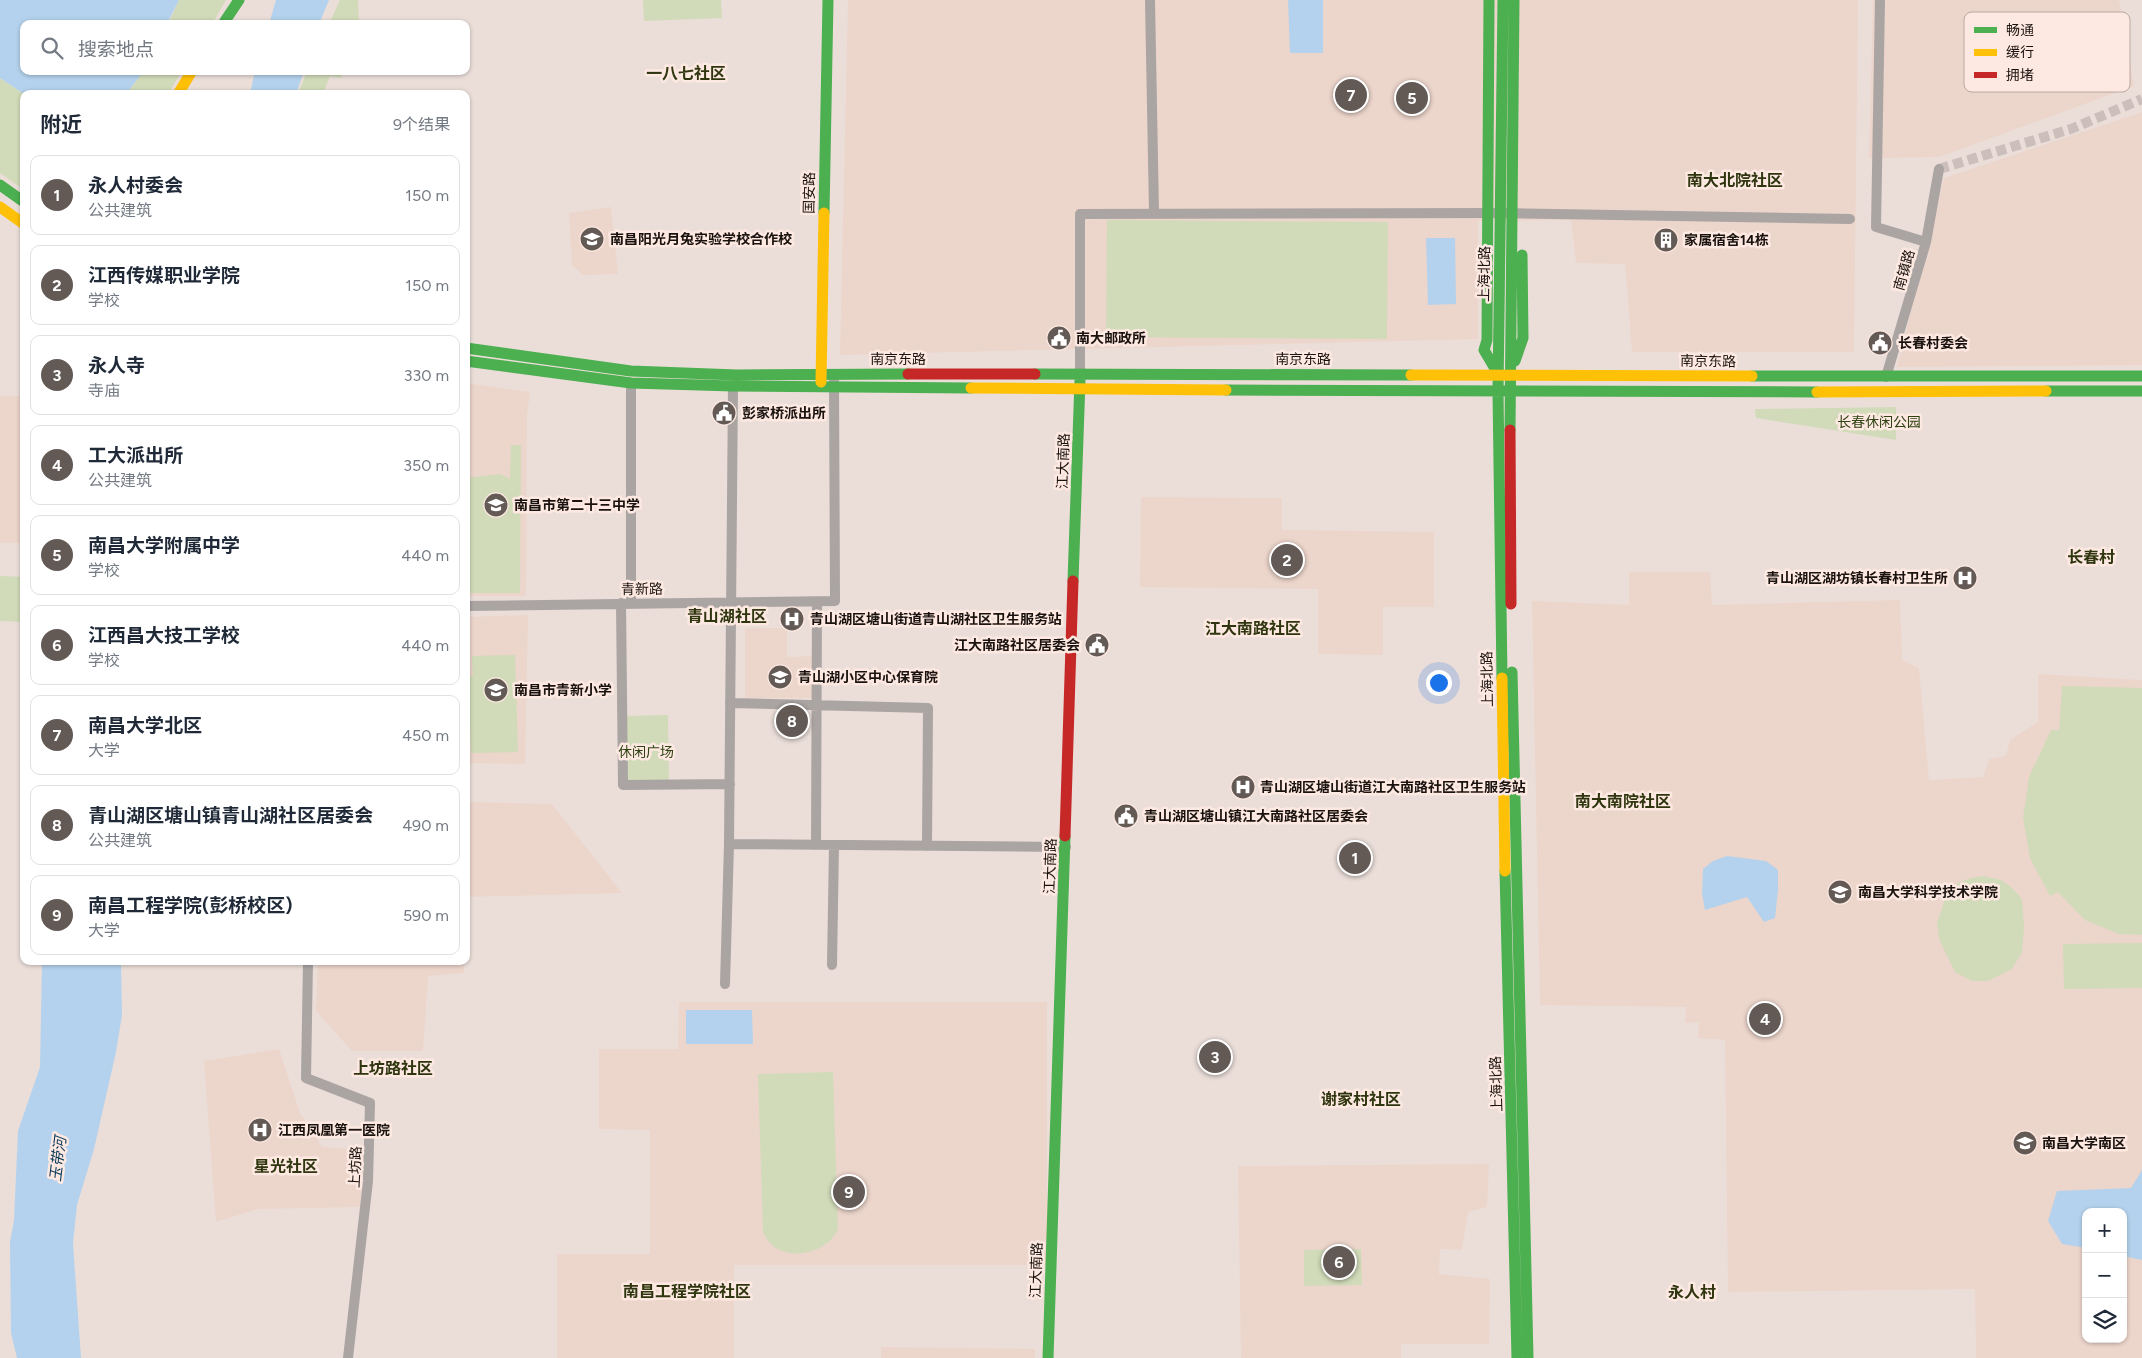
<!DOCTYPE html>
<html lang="zh">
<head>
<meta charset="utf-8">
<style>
	body { margin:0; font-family:Figtree,"Noto Sans SC",sans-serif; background:#f2f2f3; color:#1f2937 }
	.controls { position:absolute; right:15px; bottom:15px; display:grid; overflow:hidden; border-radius:10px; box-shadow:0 1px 4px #0004 }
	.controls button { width:45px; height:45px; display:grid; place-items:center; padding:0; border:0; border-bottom:1px solid #e0e1e3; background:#fff; color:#1f2937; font:25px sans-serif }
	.you { position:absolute; left:1438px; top:682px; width:18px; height:18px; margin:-12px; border:4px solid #fff; border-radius:50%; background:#1a73e8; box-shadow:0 0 0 8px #1a73e833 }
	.badge { display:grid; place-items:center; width:32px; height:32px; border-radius:50%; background:#635955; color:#fff; font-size:16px; font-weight:700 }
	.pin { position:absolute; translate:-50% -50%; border:2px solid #fff; box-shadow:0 1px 5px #0006 }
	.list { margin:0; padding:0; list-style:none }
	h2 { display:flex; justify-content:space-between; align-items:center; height:65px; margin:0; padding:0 20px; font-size:21px }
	h2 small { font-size:16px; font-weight:400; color:#747a83 }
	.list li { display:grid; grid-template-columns:32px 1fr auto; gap:15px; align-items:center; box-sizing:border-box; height:80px; margin:0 10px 10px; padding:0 10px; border:1px solid #e0e1e3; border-radius:10px }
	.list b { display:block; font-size:19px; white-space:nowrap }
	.list p { margin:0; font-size:16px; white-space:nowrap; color:#747a83 }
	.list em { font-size:16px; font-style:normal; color:#747a83 }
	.icon { flex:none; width:28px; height:28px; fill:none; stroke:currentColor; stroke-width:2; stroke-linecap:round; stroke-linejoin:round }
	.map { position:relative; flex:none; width:2142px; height:1358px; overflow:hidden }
	.search { position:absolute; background:#fff; box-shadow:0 1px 4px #0004; left:20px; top:20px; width:450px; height:55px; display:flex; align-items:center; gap:12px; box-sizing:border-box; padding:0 18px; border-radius:10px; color:#747a83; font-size:19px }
	.panel { position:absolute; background:#fff; box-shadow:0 1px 4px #0004; left:20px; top:90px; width:450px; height:875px; border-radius:10px }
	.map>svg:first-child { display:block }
</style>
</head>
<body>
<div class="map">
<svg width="2142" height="1358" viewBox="0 0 2142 1358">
	<rect width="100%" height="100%" fill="#ebded9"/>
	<path fill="#ecd5cb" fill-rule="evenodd" d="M848 0H1858L1854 352H1632L1625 264 1576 263 1571 220 1478 221V339L840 355Z
		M1873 0H2119L2134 86 1939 157 1869 158Z
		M2142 112V365L1897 367 1944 178Z
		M611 207 618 274 583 275 572 265 569 213Z
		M466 383 530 392 527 415 526 596H466Z
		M0 396H24V543H0Z
		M1141 497 1282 498V530L1434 532V607H1383V655L1318 654V589L1140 587Z
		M1629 572H1710L1712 605 1900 600 1902 660 1919 668 1929 780 1983 777 1989 759 2006 756 2010 740 2038 722V674L2142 680V1358H1976L1975 1289 1728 1292 1725 1040 1698 1038 1699 1022 1685 1023 1686 1007 1540 1005 1532 601 1629 605ZM2086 1212H2123V1339H2086Z
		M528 615 525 764 466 763V617Z
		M745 628H787V657L816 656V698H745Z
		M466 802 552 804 622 893 466 897Z
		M318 961H464V973L428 976 423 1051H352L316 1011Z
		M679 1002H1047V1265H734V1358H557V1254H650V1130L599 1129V1049H678Z
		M279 1049 300 1113 322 1147 365 1150 360 1207 258 1209 216 1222 204 1061Z
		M1489 1164 1487 1207 1468 1212 1462 1250 1440 1249 1439 1274 1490 1279 1489 1344H1401V1358H1241L1238 1166Z
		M881 1347 1035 1349V1358H881Z"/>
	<path fill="#d1dbb9" d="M179 0H226L212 24H168Z
		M340 0H358L359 24H329Z
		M643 0H721L722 18 644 21Z
		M144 71H182L168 94H126Z
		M307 71H343L341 78 330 76 323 94H298Z
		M0 78 24 94V190L0 173Z
		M1107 220 1388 222 1387 339 1106 337Z
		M1896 407V440L1756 418 1755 409Z
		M511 445H521L520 593H466V478L500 474 510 479Z
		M0 576 24 577V622L0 621Z
		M515 655 518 752 471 753 468 676H473L472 656Z
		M2062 686 2142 688V935L2119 934 2085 920 2058 892 2050 896 2030 858 2023 818 2029 777 2051 730H2059Z
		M668 715 669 785H623L622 716Z
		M1983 876 2001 880 2012 888 2022 899 2024 927 2022 952 2012 969 1988 981H1972L1955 972 1939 939 1937 923 1946 896 1958 883 1971 878Z
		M2142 943V988L2064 989 2063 944Z
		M833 1072 838 1229C829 1250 798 1260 778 1249 770 1245 767 1239 763 1232L758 1074Z
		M1361 1249 1362 1285 1304 1286V1250Z"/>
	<path fill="#b4d2ed" d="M0 0H179L167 24H24V71H144L126 94H24L0 78Z
		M276 0H329L319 24H269Z
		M1288 0H1323V53H1290Z
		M255 71H304L296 94H250Z
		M1426 238H1455L1456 304 1428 305Z
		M1727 856 1766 861 1778 870V890L1775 918 1764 922 1747 897 1705 910 1702 893 1703 869 1713 861Z
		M42 961H121L122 1015 116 1052 94 1149 77 1205 73 1243 81 1358H17L11 1333 10 1242 14 1220 18 1131 40 1067Z
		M686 1010H752L753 1044H686Z
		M2142 1170V1260L2123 1256V1212H2086V1248L2062 1244 2048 1221 2057 1191 2131 1188Z"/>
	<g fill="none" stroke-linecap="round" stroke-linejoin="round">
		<path stroke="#ccbfbb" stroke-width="10" stroke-dasharray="10 5" stroke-linecap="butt" d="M1939 169 2071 129 2142 99"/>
		<path stroke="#aaa4a3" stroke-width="10" d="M1150 0 1154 212
			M1880 0 1876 227 1926 242
			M1080 375V214L1499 213 1850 219
			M1886 377 1926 242 1939 169
			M631 383V603
			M733 386 729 844 1066 847
			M621 603 623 785 730 784
			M466 606 835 601 834 381
			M730 703 928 708 927 846
			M816 845 817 602
			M308 961 306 1078 370 1103 368 1181 348 1358
			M832 965 834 845
			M725 984 729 844"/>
		<path stroke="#4caf50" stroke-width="11" d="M1489 0 1487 340 1484 350 1497 372
			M223 24 239 0
			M0 185 24 202
			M824 213 828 0
			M466 348 631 371 737 375 908 374
			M466 361 631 383 733 386 971 388
			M1515 361 1523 338 1522 255
			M1035 374 1411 375
			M1752 376H2142
			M1226 390 1817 392
			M2046 391H2142
			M1510 430 1514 0
			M1073 581 1080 380
			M1512 672 1528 1358
			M1502 678 1498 392 1503 0
			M1505 871 1517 1358
			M1048 1358 1065 836"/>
		<path stroke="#ffc107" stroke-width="11" d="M178 94 192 71
			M0 207 24 224
			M1411 375 1752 376
			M821 382 824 213
			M971 388 1226 390
			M1817 392 2046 391
			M1502 678 1505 871"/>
		<path stroke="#c62828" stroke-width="11" d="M908 374H1035
			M1510 430 1511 604
			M1065 836 1073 581"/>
	</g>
	<defs>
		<symbol id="school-disc" viewBox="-11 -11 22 22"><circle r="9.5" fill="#635955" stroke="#fde9e1"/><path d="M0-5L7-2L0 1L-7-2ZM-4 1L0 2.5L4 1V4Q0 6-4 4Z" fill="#fff"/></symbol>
		<symbol id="building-disc" viewBox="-11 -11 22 22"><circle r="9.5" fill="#635955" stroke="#fde9e1"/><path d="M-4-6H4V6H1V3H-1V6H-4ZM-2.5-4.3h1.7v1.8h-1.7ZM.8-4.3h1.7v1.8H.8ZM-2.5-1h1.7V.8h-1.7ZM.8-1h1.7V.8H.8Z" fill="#fff"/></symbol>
		<symbol id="civic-disc" viewBox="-11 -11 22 22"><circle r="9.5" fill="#635955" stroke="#fde9e1"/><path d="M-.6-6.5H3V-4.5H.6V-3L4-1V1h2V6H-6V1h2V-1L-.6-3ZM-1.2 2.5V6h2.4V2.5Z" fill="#fff"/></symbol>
		<symbol id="hospital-disc" viewBox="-11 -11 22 22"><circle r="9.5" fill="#635955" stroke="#fde9e1"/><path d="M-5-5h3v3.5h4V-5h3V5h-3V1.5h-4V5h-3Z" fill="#fff"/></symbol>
		<symbol id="university-disc" viewBox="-11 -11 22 22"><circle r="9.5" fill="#635955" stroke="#fde9e1"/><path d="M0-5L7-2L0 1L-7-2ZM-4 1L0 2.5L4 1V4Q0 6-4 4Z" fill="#fff"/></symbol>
	</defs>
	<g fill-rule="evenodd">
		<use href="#school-disc" x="578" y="225" width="28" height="28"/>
		<use href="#building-disc" x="1652" y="226" width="28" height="28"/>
		<use href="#civic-disc" x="1045" y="324" width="28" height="28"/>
		<use href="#civic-disc" x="1866" y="329" width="28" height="28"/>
		<use href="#civic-disc" x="710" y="399" width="28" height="28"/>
		<use href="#school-disc" x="482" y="491" width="28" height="28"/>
		<use href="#hospital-disc" x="1951" y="564" width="28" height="28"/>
		<use href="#hospital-disc" x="778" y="605" width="28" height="28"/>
		<use href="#civic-disc" x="1083" y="631" width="28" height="28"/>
		<use href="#school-disc" x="766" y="663" width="28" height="28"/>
		<use href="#school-disc" x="482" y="676" width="28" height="28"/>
		<use href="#hospital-disc" x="1229" y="773" width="28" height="28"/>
		<use href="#civic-disc" x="1112" y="802" width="28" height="28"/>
		<use href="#university-disc" x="1826" y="878" width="28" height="28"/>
		<use href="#hospital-disc" x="246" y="1116" width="28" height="28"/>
		<use href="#school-disc" x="2011" y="1129" width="28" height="28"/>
	</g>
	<g text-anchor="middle" stroke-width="5" stroke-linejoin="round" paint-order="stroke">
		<g font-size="14" fill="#1a120e" stroke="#fde9e1">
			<text transform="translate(809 193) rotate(-89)" y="5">国安路</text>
			<text transform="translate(1904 270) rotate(-74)" y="5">南镇路</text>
			<text transform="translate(1484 274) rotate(-89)" y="5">上海北路</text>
			<text x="898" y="364">南京东路</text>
			<text x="1303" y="364">南京东路</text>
			<text transform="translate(1708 361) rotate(1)" y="5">南京东路</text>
			<text transform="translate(1063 461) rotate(-88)" y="5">江大南路</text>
			<text transform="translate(642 589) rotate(-1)" y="5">青新路</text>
			<text transform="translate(1487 679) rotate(-91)" y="5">上海北路</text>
			<text transform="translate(1050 866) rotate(-88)" y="5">江大南路</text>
			<text transform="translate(1496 1084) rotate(-92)" y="5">上海北路</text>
			<text transform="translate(355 1167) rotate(-87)" y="5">上坊路</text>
			<text transform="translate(1036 1270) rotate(-88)" y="5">江大南路</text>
		</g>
		<g font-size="14" font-weight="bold" fill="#1a120e" stroke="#fde9e1" text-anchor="start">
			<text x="610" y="244">南昌阳光月兔实验学校合作校</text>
			<text x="1684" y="245">家属宿舍14栋</text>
			<text x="1076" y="343">南大邮政所</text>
			<text x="1898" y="348">长春村委会</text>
			<text x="742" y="418">彭家桥派出所</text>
			<text x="514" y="510">南昌市第二十三中学</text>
			<text x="1948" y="583" text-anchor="end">青山湖区湖坊镇长春村卫生所</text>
			<text x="810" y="624">青山湖区塘山街道青山湖社区卫生服务站</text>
			<text x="1080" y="650" text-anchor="end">江大南路社区居委会</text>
			<text x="798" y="682">青山湖小区中心保育院</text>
			<text x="514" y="695">南昌市青新小学</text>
			<text x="1260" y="792">青山湖区塘山街道江大南路社区卫生服务站</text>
			<text x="1144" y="821">青山湖区塘山镇江大南路社区居委会</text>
			<text x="1858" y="897">南昌大学科学技术学院</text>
			<text x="278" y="1135">江西凤凰第一医院</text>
			<text x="2042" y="1148">南昌大学南区</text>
		</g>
		<g font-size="14" fill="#2e4212" stroke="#fde9e1">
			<text x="1879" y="427">长春休闲公园</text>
			<text x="646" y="757">休闲广场</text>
		</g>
		<g font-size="15" font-style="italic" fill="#063657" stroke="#fde9e1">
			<text transform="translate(58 1159) rotate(-83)" y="5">玉带河</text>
		</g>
		<g font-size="16" font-weight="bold" fill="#2f360f" stroke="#fde9e1">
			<text x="686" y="79">一八七社区</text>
			<text x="1735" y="186">南大北院社区</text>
			<text x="2091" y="563">长春村</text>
			<text x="727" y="622">青山湖社区</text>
			<text x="1253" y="634">江大南路社区</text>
			<text x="1623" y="807">南大南院社区</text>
			<text x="393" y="1074">上坊路社区</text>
			<text x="1361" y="1105">谢家村社区</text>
			<text x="286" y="1172">星光社区</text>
			<text x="687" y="1297">南昌工程学院社区</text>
			<text x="1692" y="1298">永人村</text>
		</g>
	</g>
	<rect x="1964" y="12" width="166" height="80" rx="8" fill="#fde9e1" stroke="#b9a8a2" stroke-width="1"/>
	<rect x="1974" y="27" width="23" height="6" fill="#4caf50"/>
	<rect x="1974" y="49" width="23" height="7" fill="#ffc107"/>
	<rect x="1974" y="72" width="23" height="6" fill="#c62828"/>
	<g font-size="14" fill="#1a120e">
		<text x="2006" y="35">畅通</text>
		<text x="2006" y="57">缓行</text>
		<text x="2006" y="80">拥堵</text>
	</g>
</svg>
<div class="controls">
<button>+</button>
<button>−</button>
<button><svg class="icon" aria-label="layers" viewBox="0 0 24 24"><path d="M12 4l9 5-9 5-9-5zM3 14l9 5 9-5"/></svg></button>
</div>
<div class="you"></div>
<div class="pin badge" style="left:1355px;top:858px">1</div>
<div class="pin badge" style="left:1287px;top:560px">2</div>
<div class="pin badge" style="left:1215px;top:1057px">3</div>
<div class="pin badge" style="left:1765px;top:1019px">4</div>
<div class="pin badge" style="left:1412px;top:98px">5</div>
<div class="pin badge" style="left:1339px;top:1262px">6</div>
<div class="pin badge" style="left:1351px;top:95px">7</div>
<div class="pin badge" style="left:792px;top:721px">8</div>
<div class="pin badge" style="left:849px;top:1192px">9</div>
<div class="search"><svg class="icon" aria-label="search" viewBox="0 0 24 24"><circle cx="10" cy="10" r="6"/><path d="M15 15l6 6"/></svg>搜索地点</div>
<section class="panel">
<h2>附近<small>9个结果</small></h2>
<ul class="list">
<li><span class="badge">1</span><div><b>永人村委会</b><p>公共建筑</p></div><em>150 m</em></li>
<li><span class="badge">2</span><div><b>江西传媒职业学院</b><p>学校</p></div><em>150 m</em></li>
<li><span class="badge">3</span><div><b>永人寺</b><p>寺庙</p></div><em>330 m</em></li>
<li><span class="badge">4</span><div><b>工大派出所</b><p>公共建筑</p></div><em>350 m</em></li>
<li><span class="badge">5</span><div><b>南昌大学附属中学</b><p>学校</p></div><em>440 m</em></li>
<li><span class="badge">6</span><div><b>江西昌大技工学校</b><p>学校</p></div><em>440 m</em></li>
<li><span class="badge">7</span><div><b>南昌大学北区</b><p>大学</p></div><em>450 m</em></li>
<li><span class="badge">8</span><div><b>青山湖区塘山镇青山湖社区居委会</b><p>公共建筑</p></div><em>490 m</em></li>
<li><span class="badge">9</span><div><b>南昌工程学院(彭桥校区)</b><p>大学</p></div><em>590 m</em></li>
</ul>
</section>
</div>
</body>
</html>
